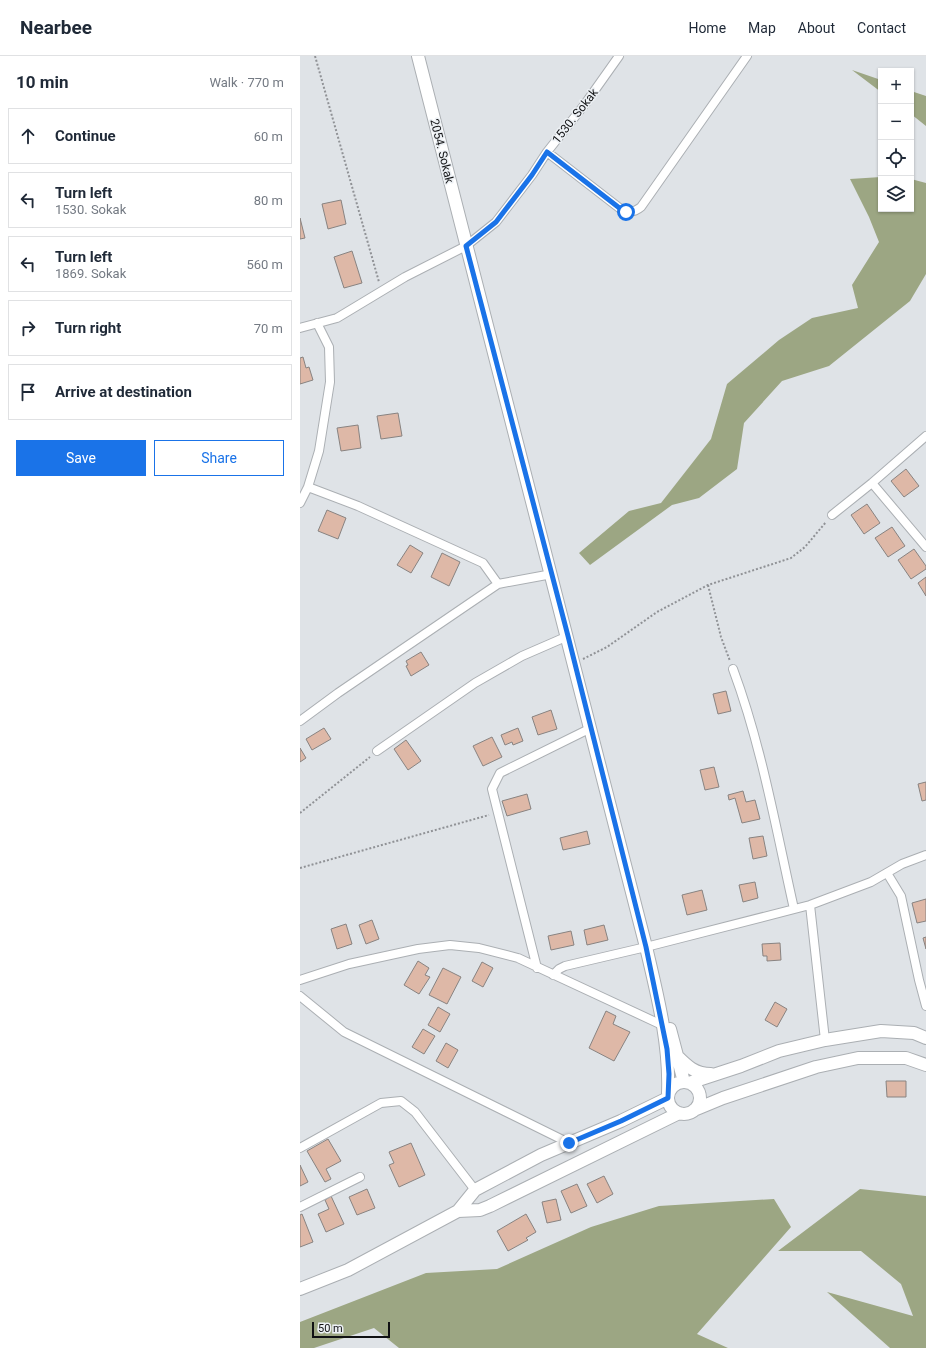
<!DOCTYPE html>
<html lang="en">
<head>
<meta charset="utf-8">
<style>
	body { margin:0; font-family:Roboto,sans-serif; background:#f6f6f7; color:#1f2937 }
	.controls { position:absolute; right:12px; top:12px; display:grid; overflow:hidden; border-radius:0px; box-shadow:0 1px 3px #0004 }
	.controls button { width:36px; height:36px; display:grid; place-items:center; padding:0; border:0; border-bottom:1px solid #e0e1e3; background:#fff; color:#1f2937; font:20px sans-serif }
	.scale { position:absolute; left:12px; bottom:10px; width:78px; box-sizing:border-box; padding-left:4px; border:2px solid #101113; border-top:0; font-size:11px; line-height:14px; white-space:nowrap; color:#101113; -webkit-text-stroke:3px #ecf0f4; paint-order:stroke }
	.stop { position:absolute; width:12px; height:12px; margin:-9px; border:3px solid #1a73e8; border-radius:50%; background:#fff }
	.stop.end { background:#1a73e8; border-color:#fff; box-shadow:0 1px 4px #0008 }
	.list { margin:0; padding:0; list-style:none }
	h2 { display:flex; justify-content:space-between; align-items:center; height:52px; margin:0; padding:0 16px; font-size:17px }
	h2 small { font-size:13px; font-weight:400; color:#747a83 }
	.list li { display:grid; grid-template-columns:26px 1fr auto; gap:12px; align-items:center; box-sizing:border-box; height:56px; margin:0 8px 8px; padding:0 8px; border:1px solid #e0e1e3; border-radius:0px }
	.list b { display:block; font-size:15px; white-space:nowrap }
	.list p { margin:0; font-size:13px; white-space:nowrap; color:#747a83 }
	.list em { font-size:13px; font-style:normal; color:#747a83 }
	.actions { display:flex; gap:8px; padding:12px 16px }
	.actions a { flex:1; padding:9px 0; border:1px solid #1a73e8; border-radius:0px; text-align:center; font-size:14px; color:#1a73e8 }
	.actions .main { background:#1a73e8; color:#fff }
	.icon { flex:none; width:22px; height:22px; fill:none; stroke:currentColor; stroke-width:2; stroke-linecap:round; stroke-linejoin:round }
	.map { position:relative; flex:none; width:626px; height:1292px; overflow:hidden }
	header { display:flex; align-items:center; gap:24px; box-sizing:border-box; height:56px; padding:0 20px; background:#fff; border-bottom:1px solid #e0e1e3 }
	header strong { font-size:19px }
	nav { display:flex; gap:22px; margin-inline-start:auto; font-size:14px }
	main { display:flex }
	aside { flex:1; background:#fff }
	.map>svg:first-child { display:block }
</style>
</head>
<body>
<header>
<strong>Nearbee</strong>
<nav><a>Home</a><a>Map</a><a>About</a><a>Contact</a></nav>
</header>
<main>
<aside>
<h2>10 min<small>Walk · 770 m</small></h2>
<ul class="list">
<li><svg class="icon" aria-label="ahead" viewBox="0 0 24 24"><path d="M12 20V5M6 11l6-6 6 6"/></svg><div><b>Continue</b></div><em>60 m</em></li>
<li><svg class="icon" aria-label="left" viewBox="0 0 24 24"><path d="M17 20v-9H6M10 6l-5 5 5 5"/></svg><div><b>Turn left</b><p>1530. Sokak</p></div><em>80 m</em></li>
<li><svg class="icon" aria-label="left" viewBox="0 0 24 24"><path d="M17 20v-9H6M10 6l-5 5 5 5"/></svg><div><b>Turn left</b><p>1869. Sokak</p></div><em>560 m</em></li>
<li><svg class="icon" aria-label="right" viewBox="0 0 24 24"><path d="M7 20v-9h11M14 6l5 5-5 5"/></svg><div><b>Turn right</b></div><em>70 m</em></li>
<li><svg class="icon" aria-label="arrive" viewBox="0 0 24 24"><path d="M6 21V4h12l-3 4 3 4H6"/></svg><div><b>Arrive at destination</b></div></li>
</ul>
<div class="actions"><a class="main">Save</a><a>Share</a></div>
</aside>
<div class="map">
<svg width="626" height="1292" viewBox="0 0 626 1292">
	<rect width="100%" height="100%" fill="#dfe3e7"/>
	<path fill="#9ca683" d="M552 14 581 24V36Z
		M611 35 626 40V70L611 58Z
		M581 121V153H611V123L626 127V218L610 245 529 310 482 325 444 367 437 413 399 442 372 449 290 509 279 497 329 455 361 447 411 383 427 328 479 284 512 262 558 252 552 229 579 186 569 161 550 123Z
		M560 1133 626 1140V1292H590L527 1236 613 1260 601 1228 561 1195H478Z
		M474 1143 491 1171 397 1278 428 1292H99L74 1272 14 1292H0V1266L126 1217 197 1213 291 1171 359 1150Z"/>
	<path fill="#deb8a7" stroke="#888381" d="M41 144 46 168 28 173 22 148Z
		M0 162 5 182 0 183Z
		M52 195 62 227 44 232 34 201Z
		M3 301 6 312 9 311 13 324 0 328V302Z
		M98 357 102 380 81 383 77 360Z
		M58 369 61 392 41 395 37 372Z
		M606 413 619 430 604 441 591 425Z
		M567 448 580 467 564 478 551 459Z
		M27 454 46 462 38 483 18 475Z
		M592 471 605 490 588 501 575 482Z
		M110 489 123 497 111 517 97 509Z
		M614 493 626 510V513L611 523 598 504Z
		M142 497 160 506 149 530 131 521Z
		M626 521V540L618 527Z
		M121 596 129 609 111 620 106 610 108 609 106 605Z
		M426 635 431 655 418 658 413 638Z
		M251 654 257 673 238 679 232 661Z
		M24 672 31 683 12 694 6 683Z
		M218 672 223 685 213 689 212 686 205 689 201 679Z
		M192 681 202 701 183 710 173 690Z
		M106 684 121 705 108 714 94 693Z
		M0 692 6 702 0 706Z
		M414 711 419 731 405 734 400 714Z
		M626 726V744L622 745 618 728Z
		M443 735 446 746 455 744 460 763 442 767 435 742 429 744 428 739Z
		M227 738 231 753 207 760 202 745Z
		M287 775 290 788 263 794 260 782Z
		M463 780 467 800 453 803 449 782Z
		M455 826 458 842 443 846 439 829Z
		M402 834 407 854 387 859 382 839Z
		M626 843V865L617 867 612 847Z
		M72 864 79 883 66 888 59 869Z
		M46 868 52 888 37 893 31 873Z
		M304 869 308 884 287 889 284 874Z
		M271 875 274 889 251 894 248 880Z
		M626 881V893L623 882Z
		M480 887 481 904 467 905V900H463L462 888Z
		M118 905 129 912 125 919 130 921 119 938 104 929Z
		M182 906 193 912 183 931 172 925Z
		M143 912 161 921 147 948 129 939Z
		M475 946 487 953 477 971 465 964Z
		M138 951 150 958 140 976 128 969Z
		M306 955 316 960 313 968 330 976 314 1005 289 992Z
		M123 973 135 980 124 998 112 991Z
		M146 987 158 994 148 1012 136 1005Z
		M586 1025H606V1041H587Z
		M28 1083 41 1105 26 1113 31 1123 25 1126 7 1095Z
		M111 1087 125 1119 99 1131 89 1109 94 1107 89 1096Z
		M0 1109 8 1126 0 1130Z
		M304 1120 313 1138 297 1147 287 1128Z
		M277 1128 287 1150 271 1157 261 1135Z
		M67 1133 75 1152 57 1159 49 1141Z
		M31 1140 44 1168 26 1176 18 1158 29 1153 25 1144Z
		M256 1143 261 1164 247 1167 242 1146Z
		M2 1158 13 1186 0 1191V1159Z
		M226 1158 236 1176 226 1182 228 1184 208 1195 197 1175Z"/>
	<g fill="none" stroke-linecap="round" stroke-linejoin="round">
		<defs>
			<path id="street" d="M247 96 322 154C329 157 335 156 341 151L447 0
				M0 272 37 262 105 221 166 190 196 166 232 119 247 96 285 48 319 0
				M572 427 626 491
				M8 431 58 450 183 507 198 528
				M0 447 8 431 19 395 30 326 29 291 17 267
				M532 459 572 427 626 380
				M433 613C462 691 476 773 494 853
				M0 665 38 637 198 528 252 518
				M77 695 175 627 222 600 268 580
				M587 817 601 840 619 924 626 950
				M510 849 525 984
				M237 912 192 733 200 717 291 672
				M253 919 259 913 265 910 346 891 510 849 571 826 602 808 626 799
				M0 924 49 908 118 893 150 889 179 892 218 902 362 969
				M0 940 44 976 269 1087
				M0 1092 81 1047 101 1045 115 1056 175 1134
				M0 1151 60 1121"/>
			<path id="secondary" d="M118 0 346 891C357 938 370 988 368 1037
				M370 973 384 1026
				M377 1000C387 1010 395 1018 411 1018
				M368 1042a16 16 0 1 1 32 0a16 16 0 1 1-32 0Z
				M389 1027 441 1010 479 995 525 984 581 975 614 977 626 982
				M394 1054 423 1042 516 1011 558 1002H606L626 1009
				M158 1155 180 1154 190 1150 379 1057
				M0 1233 48 1214 158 1155 175 1134 241 1099 321 1065 368 1042"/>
		</defs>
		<use href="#street" stroke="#abafb3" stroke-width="10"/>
		<use href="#secondary" stroke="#abafb3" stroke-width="14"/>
		<path stroke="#909296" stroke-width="2" stroke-dasharray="2 2" stroke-linecap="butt" d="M15 0 79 226
			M408 529 421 581 430 605
			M283 603 307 591 357 556 408 529 491 502 505 491 526 466
			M0 757 70 701
			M0 812 189 759"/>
		<use href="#street" stroke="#fff" stroke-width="8"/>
		<use href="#secondary" stroke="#fff" stroke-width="12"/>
	</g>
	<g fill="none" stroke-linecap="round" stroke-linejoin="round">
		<path stroke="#1a73e8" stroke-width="5" d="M269 1087 321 1065 368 1042 369 1018 367 993 346 891 268 580 166 190 196 166 232 119 247 96 322 154 326 156"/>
	</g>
	<g text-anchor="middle" stroke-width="3" stroke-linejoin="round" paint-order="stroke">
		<g font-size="12" fill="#101113" stroke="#ecf0f4">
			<text transform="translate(275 60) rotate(-52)" y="4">1530. Sokak</text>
			<text transform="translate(142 95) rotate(76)" y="4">2054. Sokak</text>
		</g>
	</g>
</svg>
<div class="controls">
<button>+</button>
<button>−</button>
<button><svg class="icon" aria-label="locate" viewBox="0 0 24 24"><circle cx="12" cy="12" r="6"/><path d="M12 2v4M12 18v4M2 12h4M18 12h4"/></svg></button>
<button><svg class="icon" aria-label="layers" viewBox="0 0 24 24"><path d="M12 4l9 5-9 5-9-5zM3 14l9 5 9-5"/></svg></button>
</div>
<div class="scale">50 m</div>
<div class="stop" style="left:326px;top:156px"></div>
<div class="stop end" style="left:269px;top:1087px"></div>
</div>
</main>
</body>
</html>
